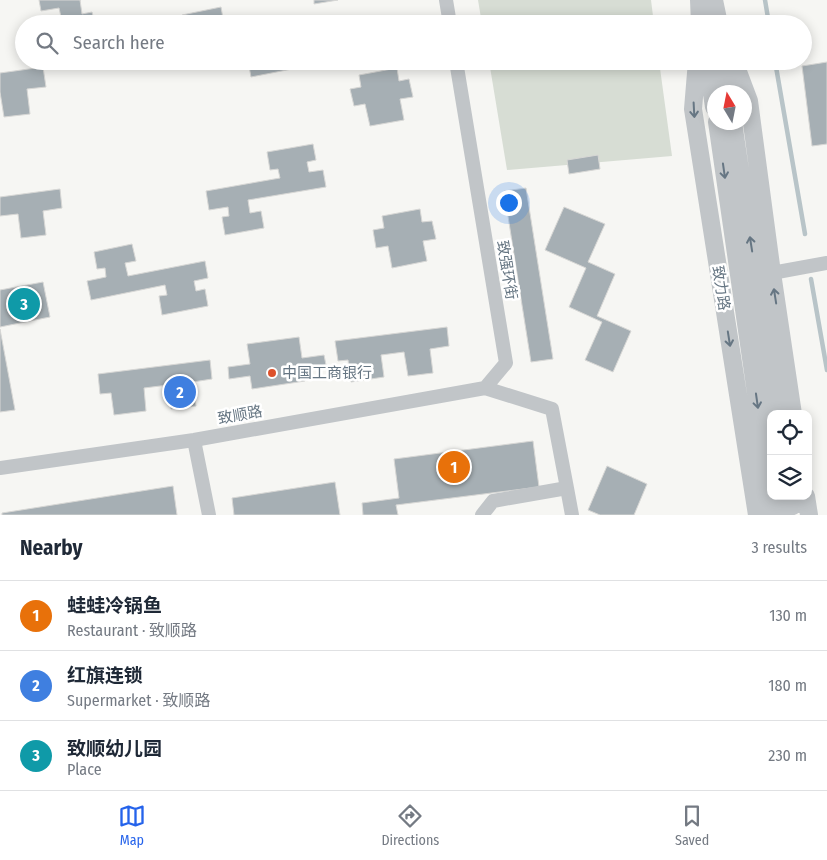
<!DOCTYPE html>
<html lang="en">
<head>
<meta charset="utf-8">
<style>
	body { margin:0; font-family:"Fira Sans Condensed","Noto Sans SC",sans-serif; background:#f2f2f3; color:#1f2937 }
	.controls { position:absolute; right:15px; bottom:15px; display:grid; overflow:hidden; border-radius:10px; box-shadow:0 2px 12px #0003 }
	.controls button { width:45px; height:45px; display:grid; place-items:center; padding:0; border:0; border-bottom:1px solid #e0e1e3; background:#fff; color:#1f2937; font:25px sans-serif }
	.compass { position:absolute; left:707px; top:85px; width:45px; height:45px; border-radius:50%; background:#fff; box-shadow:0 2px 12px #0003; rotate:350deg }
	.you { position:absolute; left:508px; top:202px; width:18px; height:18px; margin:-12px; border:4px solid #fff; border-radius:50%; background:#1a73e8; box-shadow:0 0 0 8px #1a73e833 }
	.badge { display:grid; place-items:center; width:32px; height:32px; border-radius:50%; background:#2563eb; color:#fff; font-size:16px; font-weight:700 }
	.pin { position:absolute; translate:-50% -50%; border:2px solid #fff; box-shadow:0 1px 5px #0006 }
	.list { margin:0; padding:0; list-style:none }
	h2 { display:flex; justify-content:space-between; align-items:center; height:65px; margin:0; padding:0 20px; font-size:21px }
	h2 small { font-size:16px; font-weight:400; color:#747a83 }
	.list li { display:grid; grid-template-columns:32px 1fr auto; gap:15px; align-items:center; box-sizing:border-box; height:70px; padding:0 20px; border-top:1px solid #e0e1e3 }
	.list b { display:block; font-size:19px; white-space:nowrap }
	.list p { margin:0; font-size:16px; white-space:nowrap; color:#747a83 }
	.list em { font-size:16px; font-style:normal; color:#747a83 }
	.icon { flex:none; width:28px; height:28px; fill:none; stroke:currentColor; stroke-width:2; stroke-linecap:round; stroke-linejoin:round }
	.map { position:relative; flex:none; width:827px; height:515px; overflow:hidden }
	.search { position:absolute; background:#fff; box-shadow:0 2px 12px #0003; left:15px; right:15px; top:15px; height:55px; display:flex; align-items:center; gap:12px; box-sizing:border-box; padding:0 18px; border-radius:28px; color:#747a83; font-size:19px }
	.sheet { height:275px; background:#fff }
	nav { display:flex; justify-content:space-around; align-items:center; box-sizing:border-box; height:70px; border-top:1px solid #e0e1e3; background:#fff; font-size:14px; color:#747a83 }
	nav a { display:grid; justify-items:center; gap:2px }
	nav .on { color:#2563eb }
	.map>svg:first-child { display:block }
</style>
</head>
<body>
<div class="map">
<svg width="827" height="515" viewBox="0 0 827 515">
	<rect width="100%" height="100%" fill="#f6f6f3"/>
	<path fill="#d7ddd4" d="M478 0H651L654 24H482Z
		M489 61H659L672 156 507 170Z"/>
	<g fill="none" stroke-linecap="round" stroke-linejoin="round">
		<path stroke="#b8c4c8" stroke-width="4.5" d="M765 0 769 24
			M775 61 805 234
			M811 279 827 370"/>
	</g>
	<path fill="#a6afb4" stroke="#d7d7d5" d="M39 0H81H80L82 14 92 12 95 24H54L53 18 61 17 59 8 41 11Z
		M314 0H338L314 4Z
		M221 7 224 24H184L182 15Z
		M248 61H295L297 68 251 77Z
		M827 62V144L812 146 802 66Z
		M43 67 46 87 27 89 30 114 4 117 0 92V73Z
		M397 68 399 81 409 79 413 97 400 99 404 120 370 126 365 104 354 106 350 89 361 87 359 75Z
		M313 144 316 160 307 162 309 172 323 170 326 187 248 200 250 213 261 211 264 228 225 235 222 217 229 216 228 207 209 210 206 191 280 178 278 169 270 170 267 152Z
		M598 155 600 169 569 174 567 160Z
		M526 188 553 359 531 362 504 191Z
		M60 189 62 208 43 211 46 235 21 238 18 214 0 216V197Z
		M564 207 605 224 588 262 615 274 597 316 631 331 613 372 585 360 602 322 569 307 586 268 545 250Z
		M420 209 422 222 432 221 436 239 423 241 427 261 392 268 388 246 376 248 373 230 384 228 382 216Z
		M132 244 136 261 125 263 128 276 205 261 208 278 194 281 196 291 205 289 208 306 162 315 159 296 167 295 165 285 91 300 87 281 106 277 105 268 97 269 94 252Z
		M43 282 50 317 0 327V290Z
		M447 327 449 346 430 349 433 373 408 376 404 352 381 355 384 377 351 382 348 360 338 361 335 341Z
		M0 329 15 410 0 412Z
		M299 337 302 358 324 355 326 365 303 368 305 381 252 389 250 376 229 379 228 367 250 364 247 344Z
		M210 360 212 379 193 382 196 406 171 409 168 385 144 388 146 411 114 415 111 393 100 394 98 374Z
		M533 441 539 487 396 505 398 515H363L362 503 399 498 394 459Z
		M607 466 647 484 634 515H600L588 510Z
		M335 482 340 515H234L232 498Z
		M173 486 177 515H2V513Z"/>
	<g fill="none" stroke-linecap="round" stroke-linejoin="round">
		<path stroke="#c1c5c8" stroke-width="14" d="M446 0 450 24
			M456 61 506 363 485 388
			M772 273 827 263
			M194 440 209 515
			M0 468 194 440 485 388 552 409 567 488
			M482 515 493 501 567 488 572 515"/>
		<path stroke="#c1c5c8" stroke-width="18" d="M699 0 700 24
			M714 0 719 24
			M697 61 693 109 757 515
			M707 61 714 107
			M724 61 728 92
			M734 61 749 101 772 273 793 414
			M717 122 771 497
			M733 122 776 414
			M806 496 809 515
			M755 499C768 509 793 515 802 496"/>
	</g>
	<defs><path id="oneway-shaft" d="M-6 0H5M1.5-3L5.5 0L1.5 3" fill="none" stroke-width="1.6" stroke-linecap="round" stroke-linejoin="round" transform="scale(1.25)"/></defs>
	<g stroke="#667683">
		<use href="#oneway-shaft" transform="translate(694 110) rotate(87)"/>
		<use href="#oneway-shaft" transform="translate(724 171) rotate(82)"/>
		<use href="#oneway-shaft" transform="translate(751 244) rotate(-99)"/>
		<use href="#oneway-shaft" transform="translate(775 296) rotate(-99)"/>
		<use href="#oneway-shaft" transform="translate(729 339) rotate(81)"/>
		<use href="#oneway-shaft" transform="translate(757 401) rotate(82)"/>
	</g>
	<circle fill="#dd522c" stroke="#fff" stroke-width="2" cx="272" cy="373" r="5"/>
	<g text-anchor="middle" stroke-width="5" stroke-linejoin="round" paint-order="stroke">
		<g font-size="15" fill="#667683" stroke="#fff">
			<text transform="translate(507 270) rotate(81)" y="5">致强环街</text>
			<text transform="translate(721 288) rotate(81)" y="5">致力路</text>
			<text transform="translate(240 415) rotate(-10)" y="5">致顺路</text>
		</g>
		<g font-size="15" fill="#667683" stroke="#fff" text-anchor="start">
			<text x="282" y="378">中国工商银行</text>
		</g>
	</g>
</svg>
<div class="controls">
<button><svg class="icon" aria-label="locate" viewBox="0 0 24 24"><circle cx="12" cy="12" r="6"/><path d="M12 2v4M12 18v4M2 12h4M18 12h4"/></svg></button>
<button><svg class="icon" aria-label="layers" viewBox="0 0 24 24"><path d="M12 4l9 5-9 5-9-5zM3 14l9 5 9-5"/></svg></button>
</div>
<svg class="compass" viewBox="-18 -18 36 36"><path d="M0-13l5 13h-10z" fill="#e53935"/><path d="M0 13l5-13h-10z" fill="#747a83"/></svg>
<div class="you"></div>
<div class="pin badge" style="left:454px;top:467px;background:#e8710a">1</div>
<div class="pin badge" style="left:180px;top:392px;background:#3f7fe0">2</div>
<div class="pin badge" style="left:24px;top:304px;background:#0f9aa8">3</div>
<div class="search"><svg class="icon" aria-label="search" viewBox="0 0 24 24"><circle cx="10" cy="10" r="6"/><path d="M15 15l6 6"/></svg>Search here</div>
</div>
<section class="sheet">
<h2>Nearby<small>3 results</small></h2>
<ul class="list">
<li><span class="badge" style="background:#e8710a">1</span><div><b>蛙蛙冷锅鱼</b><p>Restaurant · 致顺路</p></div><em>130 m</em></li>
<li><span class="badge" style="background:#3f7fe0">2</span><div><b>红旗连锁</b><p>Supermarket · 致顺路</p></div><em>180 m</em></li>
<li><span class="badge" style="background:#0f9aa8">3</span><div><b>致顺幼儿园</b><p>Place</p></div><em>230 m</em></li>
</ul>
</section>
<nav>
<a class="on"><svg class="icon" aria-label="map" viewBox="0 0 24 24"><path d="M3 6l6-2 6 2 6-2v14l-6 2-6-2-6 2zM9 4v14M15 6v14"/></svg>Map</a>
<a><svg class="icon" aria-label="directions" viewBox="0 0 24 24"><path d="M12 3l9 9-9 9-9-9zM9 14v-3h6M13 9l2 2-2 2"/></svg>Directions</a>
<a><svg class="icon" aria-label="saved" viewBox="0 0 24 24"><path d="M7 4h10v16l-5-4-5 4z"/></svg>Saved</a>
</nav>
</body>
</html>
